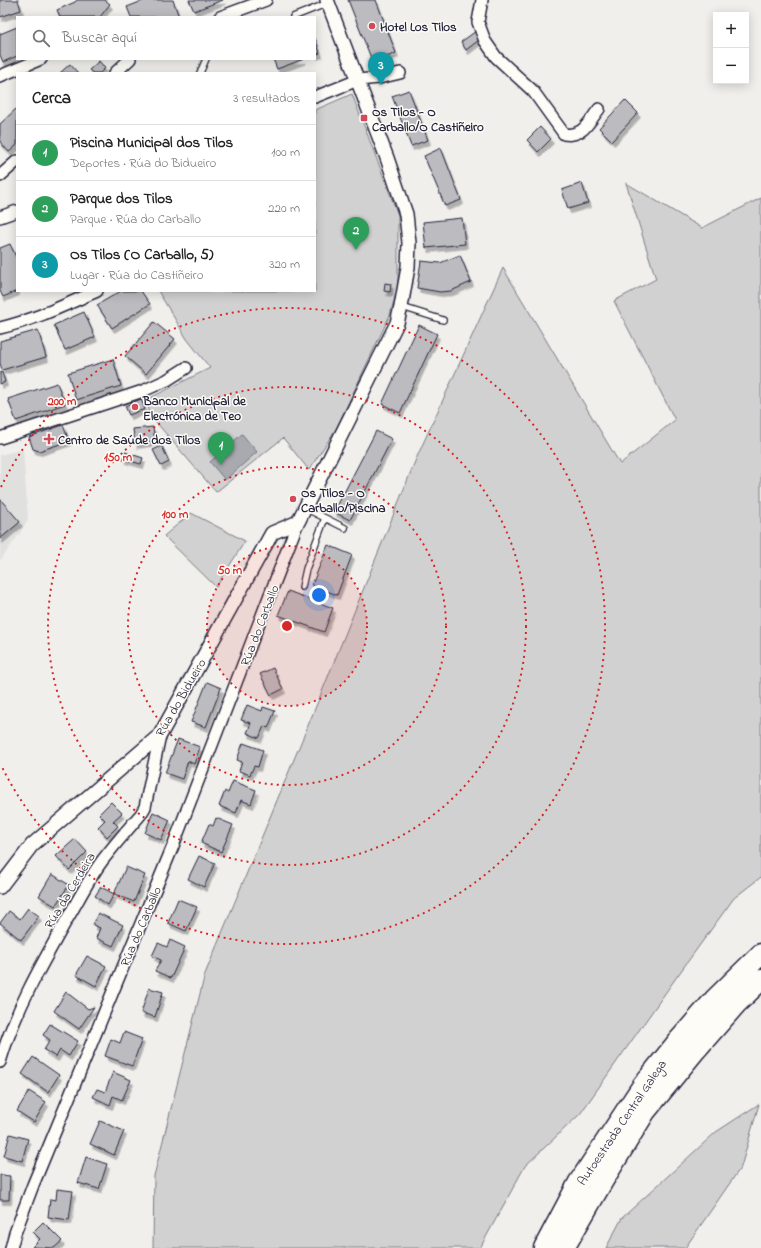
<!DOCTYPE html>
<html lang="es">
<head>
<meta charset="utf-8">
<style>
	body { margin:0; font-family:"Indie Flower",sans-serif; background:#f6f6f6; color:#222 }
	.controls { position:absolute; right:12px; top:12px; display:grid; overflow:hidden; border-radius:0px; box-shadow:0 2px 10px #0003 }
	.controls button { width:36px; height:36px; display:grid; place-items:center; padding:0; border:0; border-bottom:1px solid #e0e0e0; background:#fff; color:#222; font:20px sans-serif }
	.you { position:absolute; left:319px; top:595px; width:14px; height:14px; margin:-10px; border:3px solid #fff; border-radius:50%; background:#1a73e8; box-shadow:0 0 0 6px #1a73e833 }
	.badge { display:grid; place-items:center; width:26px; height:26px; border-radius:50%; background:#d1495b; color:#fff; font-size:13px; font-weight:700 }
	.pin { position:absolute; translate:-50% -33px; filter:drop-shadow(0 1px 2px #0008) }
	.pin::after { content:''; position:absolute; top:21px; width:14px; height:12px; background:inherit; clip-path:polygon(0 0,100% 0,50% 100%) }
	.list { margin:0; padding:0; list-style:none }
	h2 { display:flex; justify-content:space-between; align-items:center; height:52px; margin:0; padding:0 16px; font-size:17px }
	h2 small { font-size:13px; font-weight:400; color:#767676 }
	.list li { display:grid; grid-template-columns:26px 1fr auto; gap:12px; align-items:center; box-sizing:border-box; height:56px; padding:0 16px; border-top:1px solid #e0e0e0 }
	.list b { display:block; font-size:15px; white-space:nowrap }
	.list p { margin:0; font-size:13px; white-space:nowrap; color:#767676 }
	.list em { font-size:13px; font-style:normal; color:#767676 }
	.icon { flex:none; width:22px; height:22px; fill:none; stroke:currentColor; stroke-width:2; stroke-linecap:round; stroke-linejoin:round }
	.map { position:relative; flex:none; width:761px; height:1248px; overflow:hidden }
	.search { position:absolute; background:#fff; box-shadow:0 2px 10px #0003; left:16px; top:16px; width:300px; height:44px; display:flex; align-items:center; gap:10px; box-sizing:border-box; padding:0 14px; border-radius:0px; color:#767676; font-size:15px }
	.panel { position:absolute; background:#fff; box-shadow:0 2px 10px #0003; left:16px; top:72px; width:300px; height:220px; border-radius:0px }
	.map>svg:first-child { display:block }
</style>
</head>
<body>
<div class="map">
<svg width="761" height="1248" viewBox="0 0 761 1248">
	<defs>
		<filter id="shadow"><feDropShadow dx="2.5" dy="4.5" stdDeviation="0" flood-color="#0004"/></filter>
	</defs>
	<rect width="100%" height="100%" fill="#f0efec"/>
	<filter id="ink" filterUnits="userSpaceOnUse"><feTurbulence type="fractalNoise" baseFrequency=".025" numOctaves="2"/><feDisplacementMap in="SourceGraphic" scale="8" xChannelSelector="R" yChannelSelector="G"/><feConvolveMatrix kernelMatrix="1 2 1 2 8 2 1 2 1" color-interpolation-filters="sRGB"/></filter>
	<g filter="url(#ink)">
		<path fill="#e0e0df" d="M23 449 28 519 20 533 0 561V455Z"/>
		<path fill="#d2d1d1" stroke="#7a7a86" d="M352 94 398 215V286L390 315 336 429 309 470 283 438 216 492 149 414 148 399 210 368 187 339 158 291H315V110Z
			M626 183 702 228 761 198V877L734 898 678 975 580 1114 525 1166 480 1248H153L154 1176 205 974 319 699 416 459 503 268 620 464 675 420 614 301 656 279Z
			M191 513 245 541 216 587 164 536Z
			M759 1104 741 1167 685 1248H606L622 1218 716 1132Z"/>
		<path fill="#a9a9b0" stroke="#737381" d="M242 434 257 452 225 480 210 462Z"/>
		<path fill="#bcbcc0" stroke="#22223b" filter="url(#shadow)" d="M0 0H18L21 10 0 17Z
			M77 0H105L110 4 100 17H60L57 10 75 2Z
			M145 0H173L179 17H131L127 7Z
			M189 0H223L194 11Z
			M348 0H376L396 53 373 63Z
			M17 27V56L3 62 0 55V34Z
			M476 31 479 40 466 50 461 42Z
			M315 38 320 53 315 55Z
			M273 59H304L277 69Z
			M99 61 105 68 100 73H93L89 70Z
			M70 64 78 73H60Z
			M409 90 428 140 411 146 392 96Z
			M625 100 638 113 612 141 599 128Z
			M17 108V145L9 152 0 142V124Z
			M540 127 551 139 538 152 527 140Z
			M441 148 461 200 445 206 424 156Z
			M582 183 588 203 568 209 562 190Z
			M462 218 465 244 426 248 423 222Z
			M10 244 17 259V291L3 297 0 291V248Z
			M460 255 471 282 451 291 440 292 417 288 421 261 440 263Z
			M385 283 391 284 390 292 384 291Z
			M121 291H141L150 304 112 328 97 305Z
			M84 312 95 337 65 350 54 325Z
			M154 322 175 339 146 374 125 356Z
			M419 325 437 334 400 413 382 404Z
			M38 330 46 357 2 370 0 363V341Z
			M113 359 121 386 76 400 68 373Z
			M2 372 5 382 0 384V373Z
			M57 383 65 404 16 421 8 399Z
			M141 399 145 409 129 415 125 406Z
			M63 425 69 441 39 451 33 449 29 437Z
			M153 427 155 441 135 444 133 429Z
			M376 431 392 439 350 520 334 512Z
			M162 446 169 462 161 466 153 450Z
			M125 452 143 458 141 464 123 459Z
			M0 499 20 522 0 539Z
			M328 545 352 555 337 595 312 585Z
			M288 591 333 608 324 632 278 615Z
			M273 668 283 689 271 695 260 674Z
			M207 682 221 688 206 727 191 722Z
			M247 705 262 711 263 707 275 711 268 728 264 726 259 738 247 733 251 723 241 720Z
			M178 739 200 747 194 764 188 761 182 779 165 773Z
			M243 743 263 750 258 767 254 766 250 775 239 771 242 762 237 760Z
			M233 781 256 790 251 804 241 800 236 813 219 806 225 791 228 793Z
			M111 802 122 813 113 821 118 826 107 837 98 827 105 820 99 814Z
			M153 812 170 820 161 840 145 833Z
			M216 818 233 825 221 852 201 843 209 824 213 826Z
			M75 839 87 852 69 870 56 856Z
			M199 856 215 863 204 887 188 879Z
			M126 867 145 875 134 902 114 894Z
			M52 874 69 885 55 906 39 896Z
			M101 887 114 894 108 905 95 896Z
			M178 899 197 907 186 931 168 923Z
			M28 908 39 916 21 940 0 923 9 911 20 919Z
			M98 913 123 925 113 946 96 938 100 928 93 925Z
			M170 940 185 947 171 978 155 971 161 960 152 956 158 943 167 947Z
			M87 956 106 966 96 986 76 975Z
			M149 988 163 992 155 1017 141 1013Z
			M66 992 88 1009 94 1007 79 1029 54 1011Z
			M50 1024 78 1041 69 1056 60 1050 56 1057 44 1050 50 1040 43 1035Z
			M124 1032 142 1039 132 1066 105 1056 111 1039 120 1043Z
			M33 1057 59 1075 48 1092 22 1074Z
			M113 1072 131 1080 122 1100 113 1096 110 1105 93 1097 97 1089 105 1092Z
			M29 1091 46 1102 34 1122 17 1111Z
			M100 1121 124 1131 114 1155 90 1144Z
			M10 1134 28 1139 22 1161 4 1156Z
			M86 1157 107 1164 99 1189 78 1183Z
			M0 1175 10 1176 9 1200H0Z
			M57 1189 73 1191 69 1220 48 1217 50 1199 56 1200Z
			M43 1222 62 1241 54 1248 32 1247 40 1239 33 1232Z"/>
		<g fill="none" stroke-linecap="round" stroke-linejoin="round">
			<defs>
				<path id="service" d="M293 17 328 3
					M200 73 206 59
					M402 307 443 320
					M305 508 345 528
					M302 587 306 569 325 518"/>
				<path id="minor" d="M482 0 478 22 485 41 496 57 533 91 564 134C583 137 588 123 599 109
					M220 17 266 0
					M115 73 130 59
					M0 76 41 59
					M315 97 358 80 379 78 400 73
					M0 176 17 161
					M0 217 17 211
					M0 328C34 320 65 305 97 291
					M0 438 143 391 167 380 186 368
					M0 1062C15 1011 40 967 66 921 78 901 88 880 102 861 114 845 128 829 141 814L145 807 160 735
					M11 1248 15 1233 33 1185 173 846 298 522"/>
				<path id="tertiary" d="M0 887 32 845 160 735 272 533 298 522 397 323 401 307 408 267 409 243 406 214 387 158 327 0"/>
				<path id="motorway" d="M544 1248 579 1182 643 1085 679 1040 714 1000 761 954
					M564 1248 604 1179 645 1112 694 1052 737 1003 761 980"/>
			</defs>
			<use href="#service" stroke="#22223b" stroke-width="8"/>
			<use href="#minor" stroke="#22223b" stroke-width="14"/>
			<use href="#tertiary" stroke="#22223b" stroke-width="16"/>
			<use href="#motorway" stroke="#22223b" stroke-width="23"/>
			<use href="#service" stroke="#fdfcf7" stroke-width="5.5"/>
			<use href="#minor" stroke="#fdfcf7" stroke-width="11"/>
			<use href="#tertiary" stroke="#fdfcf7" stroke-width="13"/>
			<use href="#motorway" stroke="#fdfcf7" stroke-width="20"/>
		</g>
	</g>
	<circle cx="287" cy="626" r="80" fill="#d62828" fill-opacity=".12"/>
	<g fill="none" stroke="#d62828" stroke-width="2" stroke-dasharray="2 4">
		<circle cx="287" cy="626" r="80"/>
		<circle cx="287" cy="626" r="159"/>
		<circle cx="287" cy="626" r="239"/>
		<path d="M1 487A318 318 0 1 1 1 765"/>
	</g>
	<g fill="#d1495b" stroke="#fdfcf7" stroke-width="1.5">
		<circle cx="372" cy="26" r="4"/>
		<rect x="360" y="114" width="8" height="8" rx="2"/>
		<circle cx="135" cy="407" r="4"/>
		<path d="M47 433h4v4h4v4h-4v4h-4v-4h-4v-4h4z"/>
		<circle cx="293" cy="499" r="4"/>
	</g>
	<g text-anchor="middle" stroke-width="3" stroke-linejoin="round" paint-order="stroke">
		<g font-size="13" font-weight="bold" fill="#22223b" stroke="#fdfcf7" text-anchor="start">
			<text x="380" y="31">Hotel Los Tilos</text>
			<text x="372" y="116">Os Tilos - O<tspan x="372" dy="15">Carballo/O Castiñeiro</tspan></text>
			<text x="143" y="405">Banco Municipal de<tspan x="143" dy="15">Electrónica de Teo</tspan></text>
			<text x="58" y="444">Centro de Saúde dos Tilos</text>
			<text x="301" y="497">Os Tilos - O<tspan x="301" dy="15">Carballo/Piscina</tspan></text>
		</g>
		<g font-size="13" fill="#22223b" stroke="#fdfcf7">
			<text transform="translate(259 625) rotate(-69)" y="5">Rúa do Carballo</text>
			<text transform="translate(180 697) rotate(-60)" y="5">Rúa do Bidueiro</text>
			<text transform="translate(69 890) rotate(-59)" y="5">Rúa da Cerdeira</text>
			<text transform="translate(140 926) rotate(-67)" y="5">Rúa do Carballo</text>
			<text transform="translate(621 1122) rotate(-56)" y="5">Autoestrada Central Galega</text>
		</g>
	</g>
	<circle cx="287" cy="626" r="6" fill="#d62828" stroke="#fdfcf7" stroke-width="2"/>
	<g font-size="12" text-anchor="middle" font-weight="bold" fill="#d62828" stroke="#fdfcf7" stroke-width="3" stroke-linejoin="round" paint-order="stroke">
		<text x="62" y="405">200 m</text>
		<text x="118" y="461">150 m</text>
		<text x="175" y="518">100 m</text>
		<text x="230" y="574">50 m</text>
	</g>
</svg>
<div class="controls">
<button>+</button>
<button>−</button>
</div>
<div class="you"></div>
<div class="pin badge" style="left:221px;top:465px;background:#2e9e5b">1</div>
<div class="pin badge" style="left:356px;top:250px;background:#2e9e5b">2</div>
<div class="pin badge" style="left:381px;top:85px;background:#0f9aa8">3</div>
<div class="search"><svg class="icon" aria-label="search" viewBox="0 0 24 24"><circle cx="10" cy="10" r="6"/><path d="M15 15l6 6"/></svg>Buscar aquí</div>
<section class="panel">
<h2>Cerca<small>3 resultados</small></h2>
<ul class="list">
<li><span class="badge" style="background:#2e9e5b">1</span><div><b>Piscina Municipal dos Tilos</b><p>Deportes · Rúa do Bidueiro</p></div><em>100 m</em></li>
<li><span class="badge" style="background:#2e9e5b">2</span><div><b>Parque dos Tilos</b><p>Parque · Rúa do Carballo</p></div><em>220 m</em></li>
<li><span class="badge" style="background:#0f9aa8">3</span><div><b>Os Tilos (O Carballo, 5)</b><p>Lugar · Rúa do Castiñeiro</p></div><em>320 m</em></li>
</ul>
</section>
</div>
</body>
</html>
